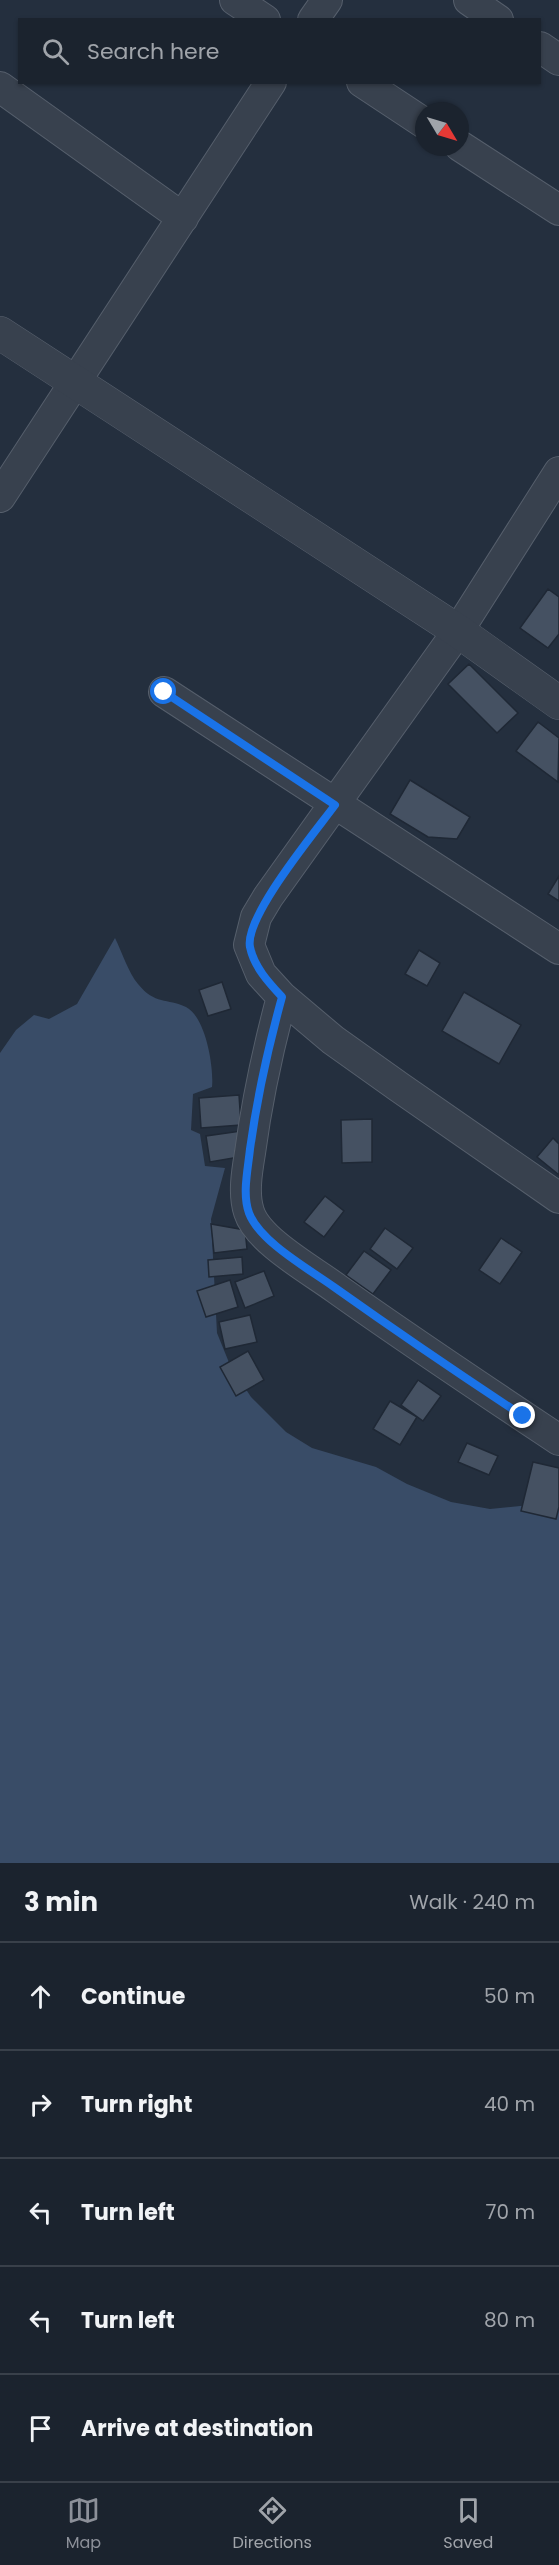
<!DOCTYPE html>
<html lang="en">
<head>
<meta charset="utf-8">
<style>
	body { margin:0; font-family:Poppins,sans-serif; background:#242b36; color:#f1f3f6 }
	.compass { position:absolute; left:415px; top:102px; width:54px; height:54px; border-radius:50%; background:#1b232e; box-shadow:0 2px 4px #0004; rotate:128deg }
	.stop { position:absolute; width:18px; height:18px; margin:-14px; border:4px solid #1a73e8; border-radius:50%; background:#fff }
	.stop.end { background:#1a73e8; border-color:#fff; box-shadow:0 2px 6px #0008 }
	.list { margin:0; padding:0; list-style:none }
	h2 { display:flex; justify-content:space-between; align-items:center; height:78px; margin:0; padding:0 24px; font-size:26px }
	h2 small { font-size:20px; font-weight:400; color:#a0a4aa }
	.list li { display:grid; grid-template-columns:39px 1fr auto; gap:18px; align-items:center; box-sizing:border-box; height:108px; padding:0 24px; border-top:2px solid #39404a }
	.list b { display:block; font-size:22px; white-space:nowrap }
	.list em { font-size:20px; font-style:normal; color:#a0a4aa }
	.icon { flex:none; width:33px; height:33px; fill:none; stroke:currentColor; stroke-width:2; stroke-linecap:round; stroke-linejoin:round }
	.map { position:relative; flex:none; width:559px; height:1863px; overflow:hidden }
	.search { position:absolute; background:#1b232e; box-shadow:0 2px 4px #0004; left:18px; right:18px; top:18px; height:66px; display:flex; align-items:center; gap:15px; box-sizing:border-box; padding:0 21px; border-radius:0px; color:#a0a4aa; font-size:22px }
	.sheet { height:618px; background:#1b232e }
	nav { display:flex; justify-content:space-around; align-items:center; box-sizing:border-box; height:84px; border-top:2px solid #39404a; background:#1b232e; font-size:16px; color:#a0a4aa }
	nav a { display:grid; justify-items:center; gap:3px }
	nav .on { color:#8c9099 }
	.map>svg:first-child { display:block }
</style>
</head>
<body>
<div class="map">
<svg width="559" height="1863" viewBox="0 0 559 1863">
	<rect width="100%" height="100%" fill="#242f3e"/>
	<path fill="#394c67" d="M115 938C122 952 128 972 138 984 155 1005 167 998 186 1007 206 1017 214 1068 212 1087L193 1094 191 1130 200 1134 205 1166 225 1168 211 1219 217 1333 230 1365 251 1397 286 1432 312 1448 376 1467 407 1484 451 1502 490 1509 559 1502V1863H0V1053L16 1030 34 1015 49 1019 77 1004Z"/>
	<path fill="#455162" stroke="#1f2835" stroke-width="1.5" d="M548 589 559 597V634L548 648 520 628Z
		M469 664 518 713 497 733 448 684Z
		M538 722 559 738 558 782 516 751Z
		M410 780 470 817 457 839 428 837 390 814Z
		M559 876V901L548 894Z
		M419 950 440 963 427 986 405 974Z
		M222 982 231 1009 208 1016 199 990Z
		M464 992 521 1025 499 1064 442 1031Z
		M239 1095 241 1125 201 1128 199 1098Z
		M372 1119V1162L342 1163 341 1120Z
		M241 1131 245 1156 210 1162 206 1136Z
		M553 1138 559 1144V1175L537 1157Z
		M325 1196 344 1211 324 1237 304 1222Z
		M211 1224 245 1230 247 1249 214 1253Z
		M385 1228 413 1248 397 1269 370 1249Z
		M501 1238 522 1252 500 1284 479 1270Z
		M364 1251 391 1270 373 1294 346 1275Z
		M242 1257 243 1274 209 1277 208 1260Z
		M264 1271 274 1296 245 1308 235 1282Z
		M230 1280 238 1307 206 1317 197 1291Z
		M250 1315 257 1342 225 1349 219 1322Z
		M248 1351 264 1380 236 1396 220 1367Z
		M418 1380 441 1396 423 1421 401 1405Z
		M390 1401 417 1417 400 1445 373 1429Z
		M467 1443 498 1456 489 1475 458 1462Z
		M533 1462 559 1468V1507L556 1519 521 1511Z"/>
	<g fill="none" stroke-linecap="round" stroke-linejoin="round">
		<defs>
			<path id="minor" d="M235 0 265 20
				M469 0 498 20
				M313 20 327 0
				M540 47 559 60
				M362 82 424 123
				M0 87 183 218
				M460 146 559 210
				M559 472 458 631 268 897 256 917 249 945 261 974 282 997 333 1040 399 1087 559 1198
				M0 497 271 82
				M164 692 559 949
				M282 997C268 1049 257 1100 250 1153 247 1171 243 1194 249 1212 258 1241 313 1271 337 1289 410 1341 484 1390 559 1440"/>
			<path id="tertiary" d="M0 333 458 631 559 703"/>
		</defs>
		<use href="#minor" stroke="#565f6c" stroke-width="32"/>
		<use href="#tertiary" stroke="#565f6c" stroke-width="34"/>
		<use href="#minor" stroke="#38414e" stroke-width="30"/>
		<use href="#tertiary" stroke="#38414e" stroke-width="33"/>
	</g>
	<g fill="none" stroke-linecap="round" stroke-linejoin="round">
		<path stroke="#1a73e8" stroke-width="8" d="M164 692 335 805C316 831 244 917 250 947 254 967 269 983 282 997 268 1048 257 1098 250 1149 248 1169 242 1194 249 1213 260 1242 309 1269 334 1287 396 1331 459 1374 523 1416"/>
	</g>
</svg>
<svg class="compass" viewBox="-18 -18 36 36"><path d="M0-13l5 13h-10z" fill="#e53935"/><path d="M0 13l5-13h-10z" fill="#a0a4aa"/></svg>
<div class="stop" style="left:164px;top:692px"></div>
<div class="stop end" style="left:523px;top:1416px"></div>
<div class="search"><svg class="icon" aria-label="search" viewBox="0 0 24 24"><circle cx="10" cy="10" r="6"/><path d="M15 15l6 6"/></svg>Search here</div>
</div>
<section class="sheet">
<h2>3 min<small>Walk · 240 m</small></h2>
<ul class="list">
<li><svg class="icon" aria-label="ahead" viewBox="0 0 24 24"><path d="M12 20V5M6 11l6-6 6 6"/></svg><div><b>Continue</b></div><em>50 m</em></li>
<li><svg class="icon" aria-label="right" viewBox="0 0 24 24"><path d="M7 20v-9h11M14 6l5 5-5 5"/></svg><div><b>Turn right</b></div><em>40 m</em></li>
<li><svg class="icon" aria-label="left" viewBox="0 0 24 24"><path d="M17 20v-9H6M10 6l-5 5 5 5"/></svg><div><b>Turn left</b></div><em>70 m</em></li>
<li><svg class="icon" aria-label="left" viewBox="0 0 24 24"><path d="M17 20v-9H6M10 6l-5 5 5 5"/></svg><div><b>Turn left</b></div><em>80 m</em></li>
<li><svg class="icon" aria-label="arrive" viewBox="0 0 24 24"><path d="M6 21V4h12l-3 4 3 4H6"/></svg><div><b>Arrive at destination</b></div></li>
</ul>
</section>
<nav>
<a class="on"><svg class="icon" aria-label="map" viewBox="0 0 24 24"><path d="M3 6l6-2 6 2 6-2v14l-6 2-6-2-6 2zM9 4v14M15 6v14"/></svg>Map</a>
<a><svg class="icon" aria-label="directions" viewBox="0 0 24 24"><path d="M12 3l9 9-9 9-9-9zM9 14v-3h6M13 9l2 2-2 2"/></svg>Directions</a>
<a><svg class="icon" aria-label="saved" viewBox="0 0 24 24"><path d="M7 4h10v16l-5-4-5 4z"/></svg>Saved</a>
</nav>
</body>
</html>
